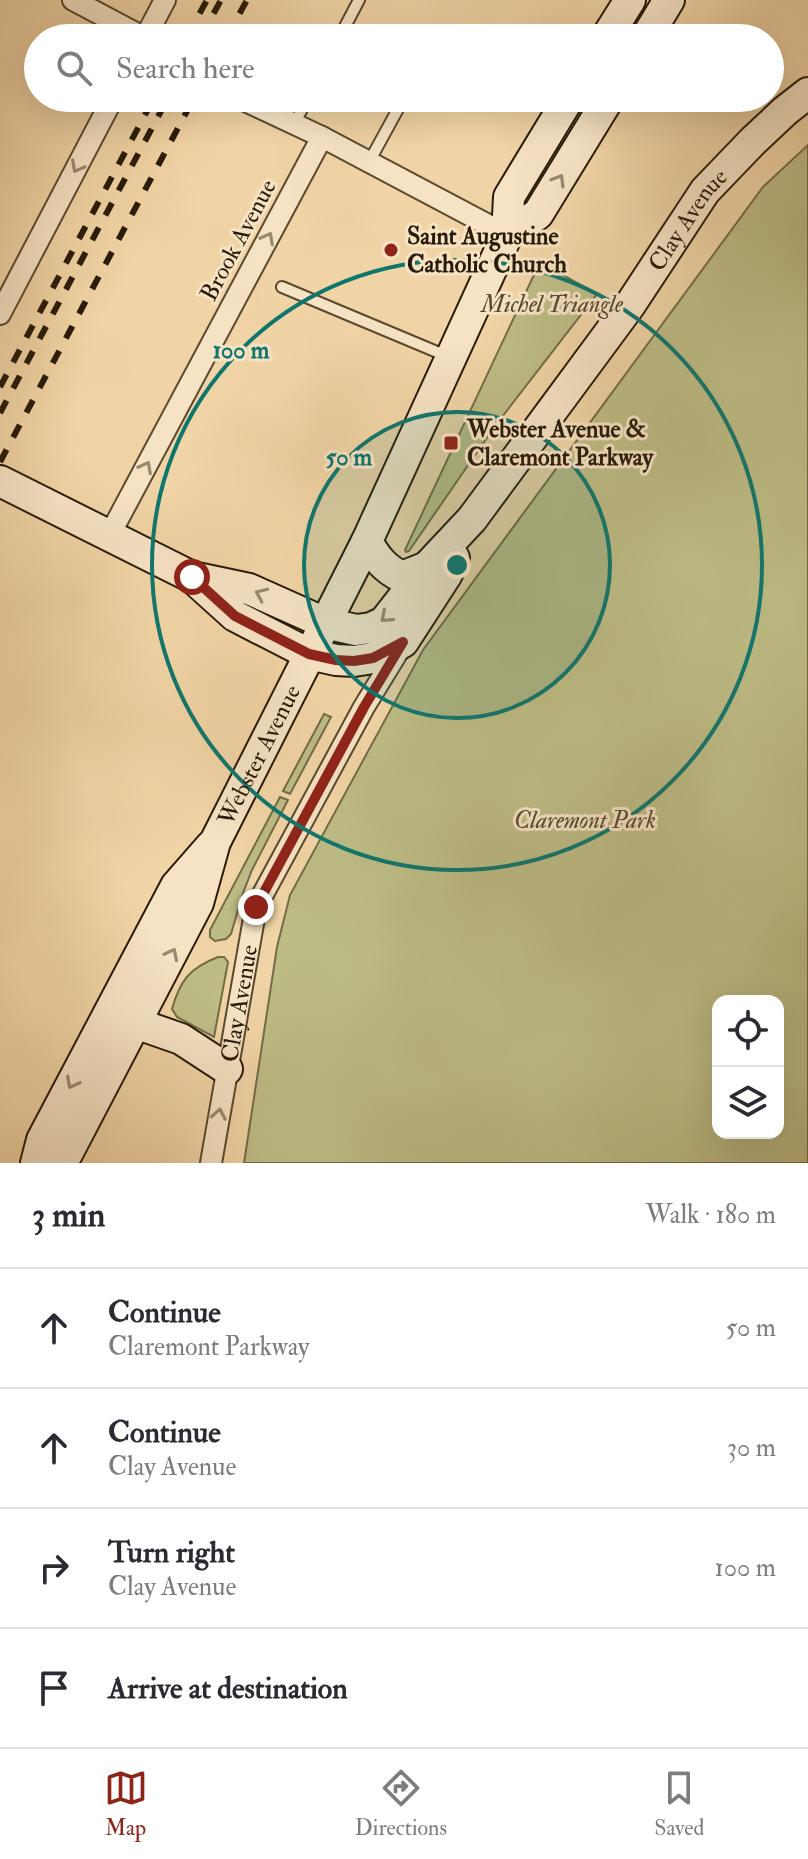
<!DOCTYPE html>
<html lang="en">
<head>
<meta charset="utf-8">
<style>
	body { margin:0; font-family:"IM FELL Double Pica",serif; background:#f2f2f3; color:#2b2b33 }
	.controls { position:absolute; right:24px; bottom:24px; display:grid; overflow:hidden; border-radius:16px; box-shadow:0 8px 32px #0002 }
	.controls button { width:72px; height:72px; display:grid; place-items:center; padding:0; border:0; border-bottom:2px solid #e1e1e2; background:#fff; color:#2b2b33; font:40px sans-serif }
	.stop { position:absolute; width:24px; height:24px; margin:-18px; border:6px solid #8f2418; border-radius:50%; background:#fff }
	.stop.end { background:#8f2418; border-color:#fff; box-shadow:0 2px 8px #0008 }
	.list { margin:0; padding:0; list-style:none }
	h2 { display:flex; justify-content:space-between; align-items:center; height:104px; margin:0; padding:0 32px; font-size:34px }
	h2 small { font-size:26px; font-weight:400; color:#7c7c81 }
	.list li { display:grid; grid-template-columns:52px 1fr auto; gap:24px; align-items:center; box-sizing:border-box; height:120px; padding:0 32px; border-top:2px solid #e1e1e2 }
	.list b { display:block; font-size:30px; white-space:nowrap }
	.list p { margin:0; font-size:26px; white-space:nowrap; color:#7c7c81 }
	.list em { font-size:26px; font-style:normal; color:#7c7c81 }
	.icon { flex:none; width:44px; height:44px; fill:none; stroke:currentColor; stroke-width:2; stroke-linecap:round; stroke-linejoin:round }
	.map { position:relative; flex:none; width:808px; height:1163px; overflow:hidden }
	.search { position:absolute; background:#fff; box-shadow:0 8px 32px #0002; left:24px; right:24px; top:24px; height:88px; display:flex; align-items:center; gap:20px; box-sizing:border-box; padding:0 28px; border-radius:44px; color:#7c7c81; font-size:30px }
	.sheet { height:584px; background:#fff }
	nav { display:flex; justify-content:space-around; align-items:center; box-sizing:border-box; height:112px; border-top:2px solid #e1e1e2; background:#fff; font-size:22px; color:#7c7c81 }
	nav a { display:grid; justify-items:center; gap:4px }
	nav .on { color:#8f2418 }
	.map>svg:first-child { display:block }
</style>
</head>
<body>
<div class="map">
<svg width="808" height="1163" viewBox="0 0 808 1163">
	<rect width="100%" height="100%" fill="#f1d4a5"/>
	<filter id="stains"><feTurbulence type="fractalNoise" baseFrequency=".0025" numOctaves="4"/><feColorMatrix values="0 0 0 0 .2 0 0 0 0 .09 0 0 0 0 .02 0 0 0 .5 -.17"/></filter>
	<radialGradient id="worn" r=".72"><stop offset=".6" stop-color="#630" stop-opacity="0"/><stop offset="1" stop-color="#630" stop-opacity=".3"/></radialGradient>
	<path fill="#bdbc85" stroke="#726c47" stroke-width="2" fill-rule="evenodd" d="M808 145V1163H244L277 947 290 895 423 650 763 187ZM718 1001H778V1133H718Z
		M540 262 597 294 495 426 409 551 406 552 405 550Z
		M324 714 331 717 290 794 283 791Z
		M280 797 288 800 252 870 243 893 231 934 226 939 215 941 210 937V930Z
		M218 957H224L228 962 214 1037 177 1017 172 1009C180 980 190 968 218 957Z"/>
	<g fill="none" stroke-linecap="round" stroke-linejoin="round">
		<defs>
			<path id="lane" d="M339 38 359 0
				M294 124 308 98
				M369 162 404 98
				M282 287 449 357"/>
			<g id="street">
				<path d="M73 0 145 38"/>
				<path d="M145 38 165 0"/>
				<path d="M239 98 322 137 507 235"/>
				<path d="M0 314 113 98"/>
				<path d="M109 536 322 137"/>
				<path id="s1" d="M211 1163 256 907 364 707 402 645"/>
			</g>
			<g id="secondary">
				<path d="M606 38 630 0"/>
				<path d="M646 38 669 0"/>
				<path d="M507 235 538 214 609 98"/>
				<path id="s2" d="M0 481 192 577 249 589 325 623 356 630 371 628 384 622 427 567 472 519 630 305 705 191 753 141 785 111 808 93"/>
				<path d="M367 541C376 558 385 569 402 577L427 567"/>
				<path d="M194 579 235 616 309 654 336 660 354 661 373 658 403 642 447 574 454 558"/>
				<path d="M118 1017 181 1039 227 1069"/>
				<path d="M36 1163 42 1140 176 886 211 846"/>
				<path id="s3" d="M59 1163 67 1154 198 903 215 842 367 541 507 235 509 197 569 98"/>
			</g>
		</defs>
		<use href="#lane" stroke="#5a4930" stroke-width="14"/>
		<use href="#street" stroke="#5a4930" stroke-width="24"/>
		<use href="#secondary" stroke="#281b09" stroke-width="34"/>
		<use href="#lane" stroke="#f6e3c4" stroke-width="10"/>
		<use href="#street" stroke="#f6e3c4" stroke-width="20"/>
		<use href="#secondary" stroke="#f6e3c4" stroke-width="30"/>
		<path stroke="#281b09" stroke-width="6" stroke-dasharray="14 14" stroke-linecap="butt" d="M186 38 207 0
			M200 38 221 0
			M226 38 247 0
			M0 387 154 98
			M0 413 168 98
			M0 462 194 98"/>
	</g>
	<defs><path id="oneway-chevron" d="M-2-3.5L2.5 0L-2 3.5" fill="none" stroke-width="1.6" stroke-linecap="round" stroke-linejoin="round" transform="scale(2)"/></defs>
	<g stroke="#998970">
		<use href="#oneway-chevron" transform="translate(77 167) rotate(118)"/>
		<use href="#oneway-chevron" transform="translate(559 180) rotate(-59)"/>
		<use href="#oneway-chevron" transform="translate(268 238) rotate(-62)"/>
		<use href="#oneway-chevron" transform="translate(146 467) rotate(-62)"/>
		<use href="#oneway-chevron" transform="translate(261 594) rotate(-156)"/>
		<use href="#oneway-chevron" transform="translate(386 617) rotate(139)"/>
		<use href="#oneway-chevron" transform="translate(172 954) rotate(-63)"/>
		<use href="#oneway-chevron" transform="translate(72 1083) rotate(118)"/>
		<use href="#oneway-chevron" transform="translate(219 1114) rotate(-80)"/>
	</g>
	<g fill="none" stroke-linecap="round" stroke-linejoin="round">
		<path stroke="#8f2418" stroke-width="10" d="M192 577 235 616 309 654 336 660 354 661 373 658 403 642 364 707 256 907"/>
	</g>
	<circle cx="457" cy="565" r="153" fill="#0f766e" fill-opacity=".12"/>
	<g fill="none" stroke="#0f766e" stroke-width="4">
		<circle cx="457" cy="565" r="153"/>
		<circle cx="457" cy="565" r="305"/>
	</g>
	<g fill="#8f2418" stroke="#f6e3c4" stroke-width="3">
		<circle cx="391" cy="250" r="8"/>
		<rect x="443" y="435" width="16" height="16" rx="4"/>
	</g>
	<g text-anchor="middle" stroke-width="6" stroke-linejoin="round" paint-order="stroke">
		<g font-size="24" fill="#281b09" stroke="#f6e3c4">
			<text dy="8" stroke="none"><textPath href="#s2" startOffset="922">Clay Avenue</textPath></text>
			<text transform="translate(238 240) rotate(-62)" y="8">Brook Avenue</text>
			<text dy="8" stroke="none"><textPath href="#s3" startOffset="456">Webster Avenue</textPath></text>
			<text dy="8" stroke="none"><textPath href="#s1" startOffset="162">Clay Avenue</textPath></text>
		</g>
		<g font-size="24" font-weight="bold" fill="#281b09" stroke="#f6e3c4" text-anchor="start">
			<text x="407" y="244">Saint Augustine<tspan x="407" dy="28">Catholic Church</tspan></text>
			<text x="467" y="437">Webster Avenue &amp;<tspan x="467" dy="28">Claremont Parkway</tspan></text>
		</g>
		<g font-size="24" font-style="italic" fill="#554b2e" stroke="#f6e3c4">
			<text x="552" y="312">Michel Triangle</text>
			<text x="585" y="828">Claremont Park</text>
		</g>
	</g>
	<circle cx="457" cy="565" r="12" fill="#0f766e" stroke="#f6e3c4" stroke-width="4"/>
	<g font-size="24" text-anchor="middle" font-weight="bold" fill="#0f766e" stroke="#f6e3c4" stroke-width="6" stroke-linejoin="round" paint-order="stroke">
		<text x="241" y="358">100 m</text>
		<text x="349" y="465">50 m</text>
	</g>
	<rect width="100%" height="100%" filter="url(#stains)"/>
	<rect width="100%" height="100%" fill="url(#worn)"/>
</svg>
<div class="controls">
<button><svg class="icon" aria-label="locate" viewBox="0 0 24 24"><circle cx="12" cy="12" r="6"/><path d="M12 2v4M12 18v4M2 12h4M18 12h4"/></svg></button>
<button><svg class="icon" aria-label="layers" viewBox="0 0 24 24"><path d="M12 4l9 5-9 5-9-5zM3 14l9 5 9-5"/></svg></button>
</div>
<div class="stop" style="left:192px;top:577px"></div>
<div class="stop end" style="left:256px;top:907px"></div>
<div class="search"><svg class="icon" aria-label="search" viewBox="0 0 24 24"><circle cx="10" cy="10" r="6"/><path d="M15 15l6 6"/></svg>Search here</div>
</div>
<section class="sheet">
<h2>3 min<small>Walk · 180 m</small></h2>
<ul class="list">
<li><svg class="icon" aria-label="ahead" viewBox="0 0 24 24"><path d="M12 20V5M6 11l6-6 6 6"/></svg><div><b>Continue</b><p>Claremont Parkway</p></div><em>50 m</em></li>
<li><svg class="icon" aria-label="ahead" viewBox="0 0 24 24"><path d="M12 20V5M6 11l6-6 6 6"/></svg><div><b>Continue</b><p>Clay Avenue</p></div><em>30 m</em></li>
<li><svg class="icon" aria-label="right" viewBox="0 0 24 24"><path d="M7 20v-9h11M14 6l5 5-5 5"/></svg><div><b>Turn right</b><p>Clay Avenue</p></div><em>100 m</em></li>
<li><svg class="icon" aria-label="arrive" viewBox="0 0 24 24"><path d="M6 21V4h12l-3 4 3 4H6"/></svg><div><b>Arrive at destination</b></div></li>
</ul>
</section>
<nav>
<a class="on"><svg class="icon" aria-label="map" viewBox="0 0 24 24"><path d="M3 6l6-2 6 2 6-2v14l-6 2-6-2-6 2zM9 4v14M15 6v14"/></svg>Map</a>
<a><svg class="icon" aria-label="directions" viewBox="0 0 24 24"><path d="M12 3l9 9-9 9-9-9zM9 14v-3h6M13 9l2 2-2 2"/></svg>Directions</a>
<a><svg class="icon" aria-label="saved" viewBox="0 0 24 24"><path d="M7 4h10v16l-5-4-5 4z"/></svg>Saved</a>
</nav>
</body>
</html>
